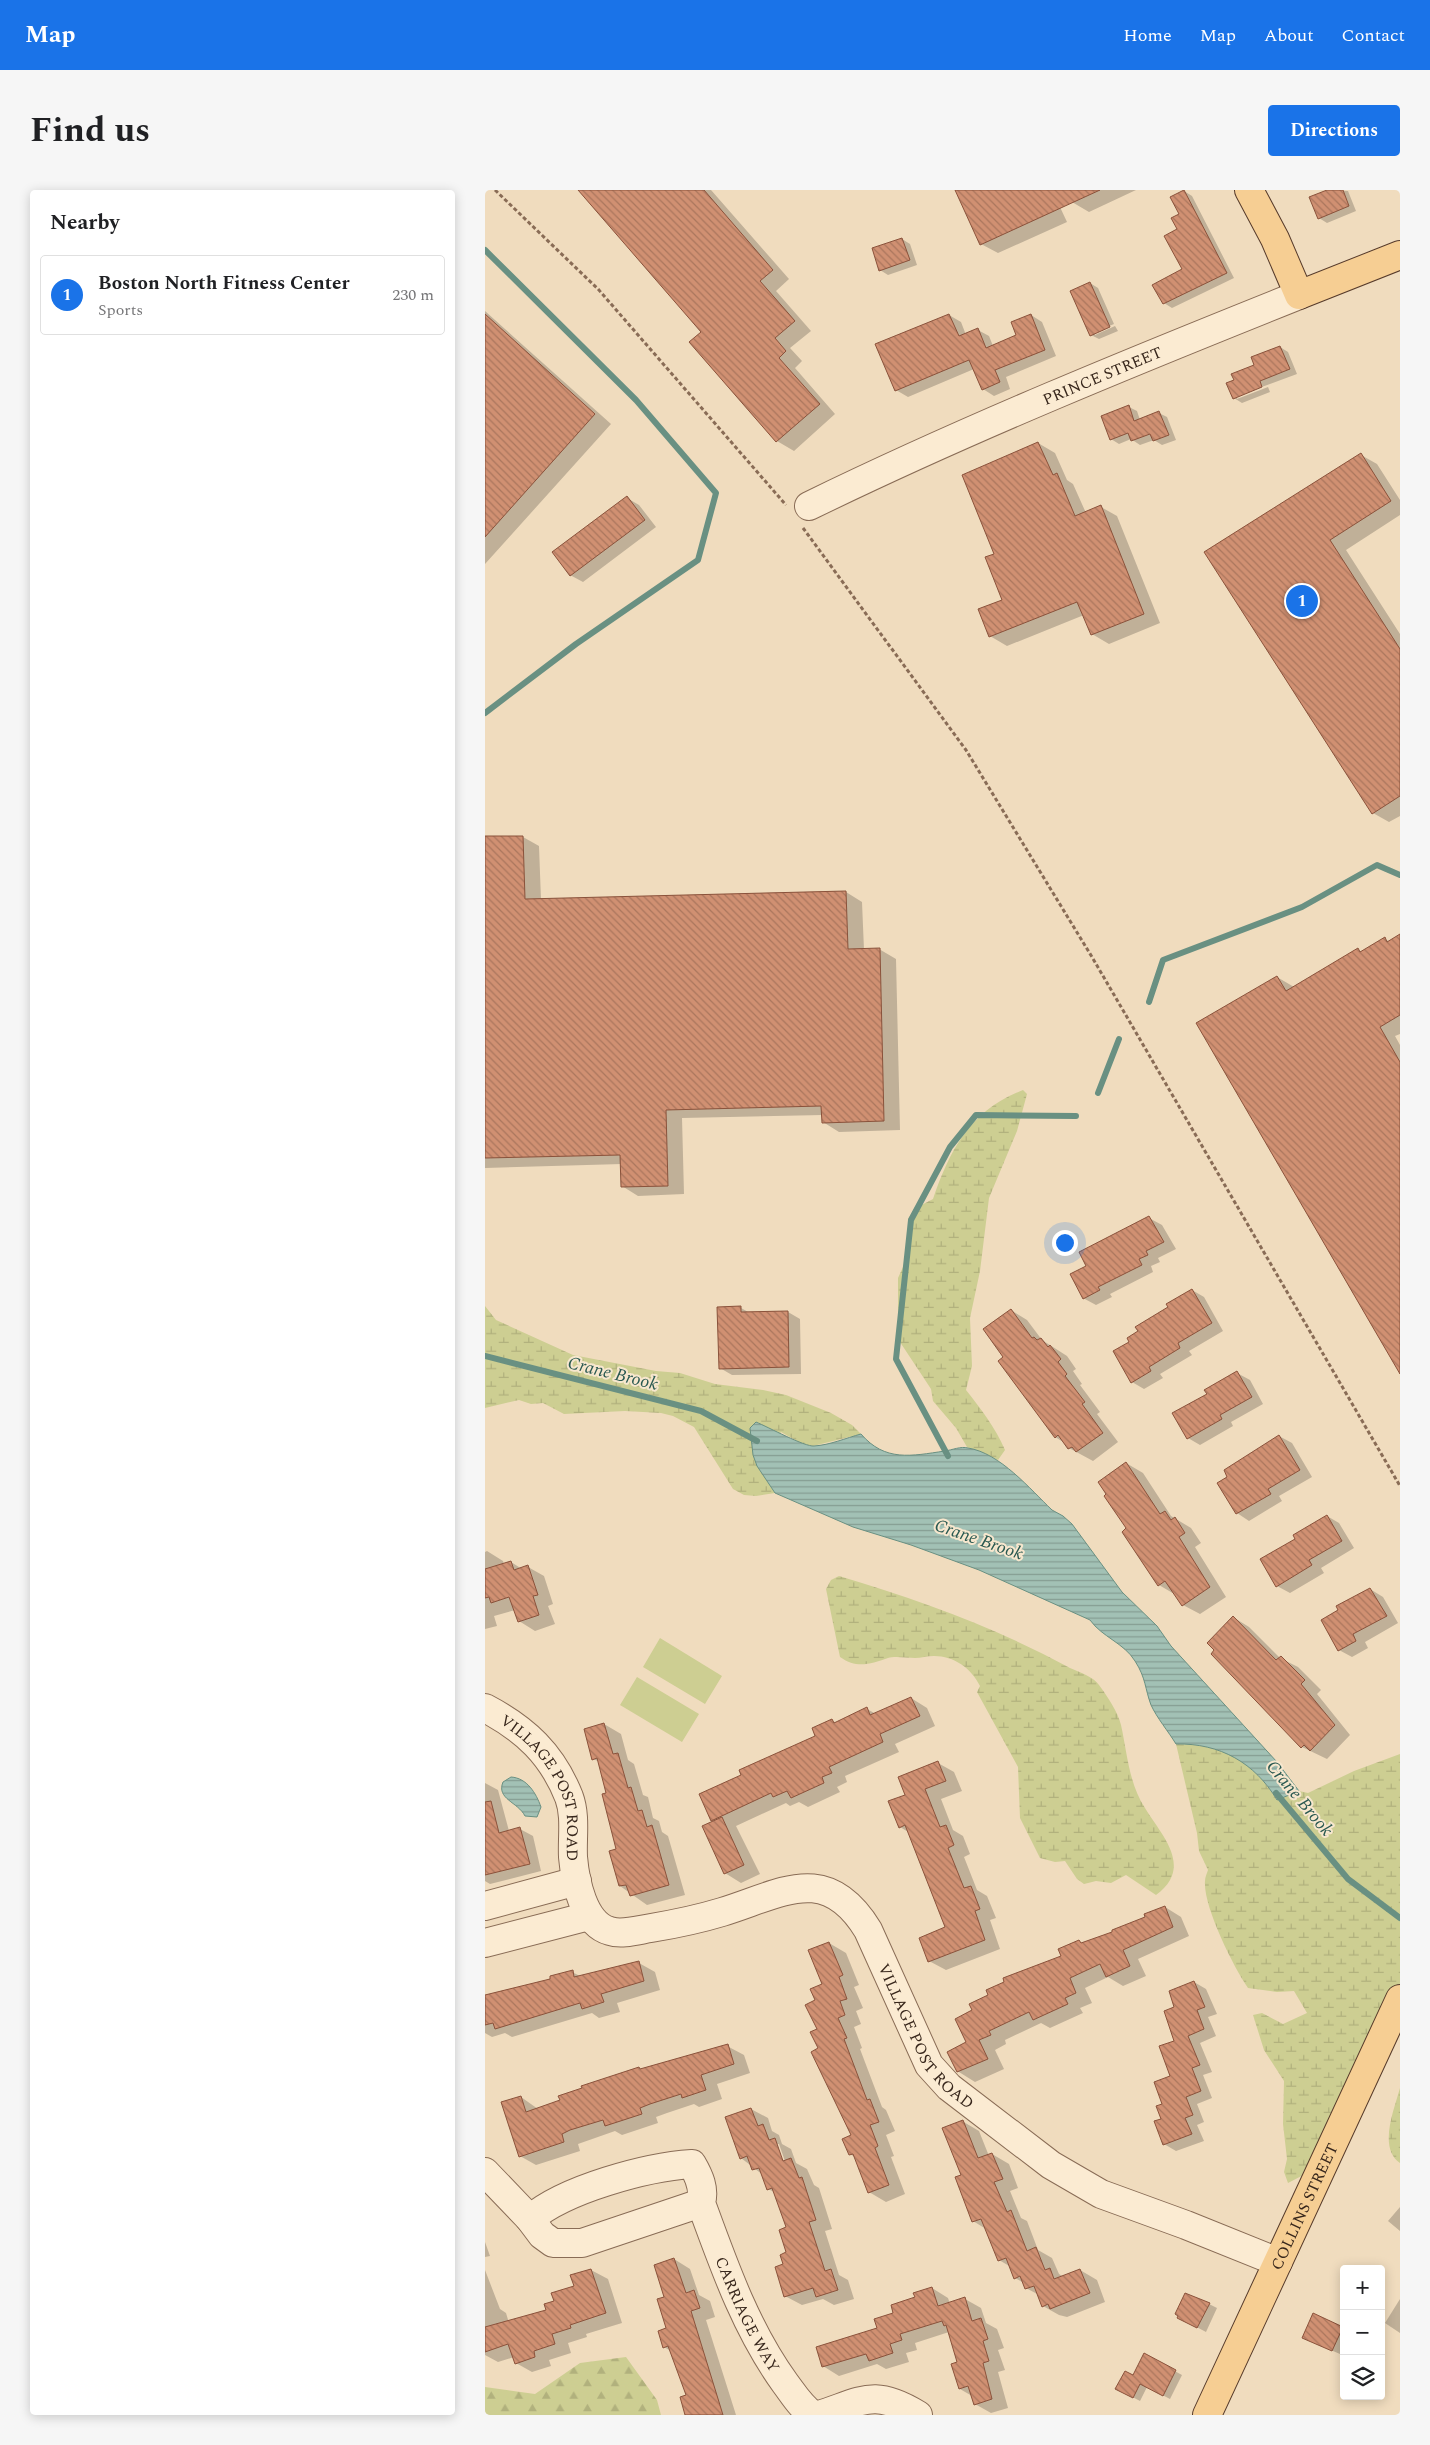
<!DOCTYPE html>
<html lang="en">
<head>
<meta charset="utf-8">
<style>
	body { margin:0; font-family:Spectral,serif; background:#f6f6f6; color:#202124 }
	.controls { position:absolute; right:15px; bottom:15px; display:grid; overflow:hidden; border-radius:5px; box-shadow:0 2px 12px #0003 }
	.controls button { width:45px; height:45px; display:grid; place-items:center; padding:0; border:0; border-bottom:1px solid #e0e0e0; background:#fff; color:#202124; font:25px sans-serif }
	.you { position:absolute; left:579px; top:1052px; width:18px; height:18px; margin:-12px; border:4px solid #fff; border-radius:50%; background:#1a73e8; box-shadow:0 0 0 8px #1a73e833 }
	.badge { display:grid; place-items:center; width:32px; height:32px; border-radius:50%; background:#1a73e8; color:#fff; font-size:16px; font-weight:700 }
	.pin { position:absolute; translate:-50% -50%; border:2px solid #fff; box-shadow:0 1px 5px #0006 }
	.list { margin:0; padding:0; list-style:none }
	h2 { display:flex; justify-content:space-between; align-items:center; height:65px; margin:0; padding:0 20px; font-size:21px }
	h2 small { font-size:16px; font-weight:400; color:#757577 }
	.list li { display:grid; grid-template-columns:32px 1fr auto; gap:15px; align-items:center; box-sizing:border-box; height:80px; margin:0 10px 10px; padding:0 10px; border:1px solid #e0e0e0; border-radius:5px }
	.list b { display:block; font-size:19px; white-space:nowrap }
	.list p { margin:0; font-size:16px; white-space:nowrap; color:#757577 }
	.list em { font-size:16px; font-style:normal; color:#757577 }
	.icon { flex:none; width:28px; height:28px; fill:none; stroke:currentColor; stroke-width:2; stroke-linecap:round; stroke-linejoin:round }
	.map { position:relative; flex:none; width:915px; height:2225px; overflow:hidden; border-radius:5px }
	header { display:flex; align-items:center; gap:30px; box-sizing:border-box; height:70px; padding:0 25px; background:#1a73e8; color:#fff }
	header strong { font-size:24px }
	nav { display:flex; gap:28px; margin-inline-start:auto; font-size:18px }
	.intro { display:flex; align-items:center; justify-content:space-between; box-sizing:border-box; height:120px; padding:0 30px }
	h1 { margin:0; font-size:35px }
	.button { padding:12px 22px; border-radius:5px; background:#1a73e8; color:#fff; font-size:18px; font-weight:700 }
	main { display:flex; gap:30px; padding:0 30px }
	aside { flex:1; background:#fff; border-radius:5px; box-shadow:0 2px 12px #0003 }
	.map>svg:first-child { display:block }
</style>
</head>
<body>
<header>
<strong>Map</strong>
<nav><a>Home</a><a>Map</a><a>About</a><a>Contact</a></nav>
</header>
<div class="intro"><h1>Find us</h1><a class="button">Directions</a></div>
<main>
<aside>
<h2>Nearby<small></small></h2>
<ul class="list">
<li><span class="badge">1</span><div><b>Boston North Fitness Center</b><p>Sports</p></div><em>230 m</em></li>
</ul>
</aside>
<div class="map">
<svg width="915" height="2225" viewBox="0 0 915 2225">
	<defs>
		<pattern id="forest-firs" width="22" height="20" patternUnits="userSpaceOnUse" patternTransform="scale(1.25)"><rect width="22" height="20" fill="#cdce92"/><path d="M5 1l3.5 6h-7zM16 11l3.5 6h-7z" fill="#b1b17d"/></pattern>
		<pattern id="wetland-marsh" width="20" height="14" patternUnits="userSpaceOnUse" patternTransform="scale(1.25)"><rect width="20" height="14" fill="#cdce92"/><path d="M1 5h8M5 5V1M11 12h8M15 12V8" fill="none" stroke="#b1b17d"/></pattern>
		<pattern id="water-rules" width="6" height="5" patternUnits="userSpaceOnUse" patternTransform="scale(1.25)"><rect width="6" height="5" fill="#a2c1b5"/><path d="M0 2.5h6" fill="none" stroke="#859d92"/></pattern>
		<pattern id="building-back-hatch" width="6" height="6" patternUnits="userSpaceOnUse" patternTransform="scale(1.25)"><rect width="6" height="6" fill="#d09072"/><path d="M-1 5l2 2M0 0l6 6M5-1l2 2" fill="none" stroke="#aa765d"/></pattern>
	</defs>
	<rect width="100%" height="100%" fill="#f0dcbe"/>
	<path fill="url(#forest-firs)" d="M141 2167 172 2210 176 2225H0V2197L50 2204 95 2173Z"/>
	<path fill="url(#wetland-marsh)" d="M538 900 542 904 532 941 504 1008 495 1081 485 1128 487 1176 481 1200C496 1219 510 1237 520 1260L513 1270 482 1257 471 1238 448 1211 446 1199 413 1149V1088L423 1066V1029L429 1019 448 1009C465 959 486 920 538 900Z
		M0 1116 11 1130 88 1165 171 1181 195 1183 230 1194 278 1200 301 1205 346 1223 367 1235 376 1244 328 1256 317 1254 296 1242 272 1276 290 1303 271 1306 259 1305 248 1299 209 1237 188 1226 176 1223 140 1221 79 1224 58 1213 46 1214 34 1210 0 1218Z
		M354 1386C434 1410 512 1438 585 1478 594 1482 609 1487 614 1495 622 1506 633 1522 636 1535 642 1562 644 1594 660 1618 677 1646 709 1677 671 1705L641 1685 626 1693 611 1691 599 1694 592 1689 580 1671 570 1672 555 1668 535 1628 533 1577 492 1502 495 1496C486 1478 469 1466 449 1466 442 1466 436 1468 430 1468 422 1468 410 1466 403 1468 385 1474 372 1479 355 1467L341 1399 346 1390Z
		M691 1554C738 1554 767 1571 792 1610L814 1601 823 1603 869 1581 915 1564V1804L832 1978 803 1993 799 1982 802 1969 798 1934 799 1891 779 1860 768 1825 777 1823 798 1834 822 1823 809 1801 792 1802 763 1798C748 1776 718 1716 720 1691 720 1687 722 1683 723 1680L714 1661 712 1643Z
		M915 1898V1973C893 1958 909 1920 915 1898Z"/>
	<path fill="#cdce92" d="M175 1448 237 1486 220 1514 158 1477Z
		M152 1487 214 1524 197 1552 135 1515Z"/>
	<path fill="url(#water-rules)" stroke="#699082" d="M271 1232C283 1237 320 1257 329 1256 345 1255 361 1248 376 1244 400 1272 426 1266 460 1261 467 1260 476 1256 483 1258 515 1263 545 1299 567 1320L578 1326 587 1334 637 1402 672 1436 686 1456 792 1572 814 1601 792 1610C770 1573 735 1553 691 1554 683 1541 672 1528 666 1515 660 1499 661 1488 650 1471 639 1453 617 1447 605 1430L494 1380 426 1355 368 1337 290 1303 272 1276 268 1265 265 1238Z
		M26 1587C42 1588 51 1603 56 1617L52 1627 40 1626C33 1612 11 1609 18 1592Z"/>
	<path fill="#0003" fill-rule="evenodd" d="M94 0H226L304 89 291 101 326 141 305 158 317 171 310 178 350 224 309 261 292 251 206 153 218 142Z
		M472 0H567L582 32 513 63 496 54Z
		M583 0H651L604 22 587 12Z
		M845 0 863 1 871 21 842 33 834 28Z
		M699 1 707 6 749 88 687 118 679 113 698 80 694 39Z
		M417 49 425 54 432 75 403 85 395 80Z
		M605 93 613 98 629 134 610 142V145L630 136 633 141 614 149 606 145Z
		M0 121 126 234 0 374Z
		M464 125 476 132 481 145 493 140 504 146 508 156 533 146 546 125 557 132 571 166 521 187 525 199 509 206 498 199 489 179 423 207 411 200Z
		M795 157 803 162 812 184 752 206V209L783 197 785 202 757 213 749 208 750 191Z
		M644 217 652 221 655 230 674 223 682 227 691 250 677 255 669 250 655 255 646 249 634 254 626 249Z
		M553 253 570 263 582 290 588 294 601 323 616 317 632 326 675 433 624 454 607 444 599 425 522 456 505 446 519 410 510 365Z
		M876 265 892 274 915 310V325L861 360 915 444V626L904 632 888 623 721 362Z
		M142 308 154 315 171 337 98 392 85 385Z
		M38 647 54 656 56 710 361 702 377 712 379 760 394 759 411 769 415 940 354 942 338 932V925L197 928 199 1004 153 1006 137 996V974L0 978V648Z
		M915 746V844L910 846 915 855V1181L792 787 809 797 873 760 877 762 900 749 905 752Z
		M664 1028 677 1035 691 1059 673 1068 675 1072 666 1076 668 1082 625 1104 627 1107 611 1115 598 1108 603 1076Z
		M707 1100 719 1107 738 1141 704 1161 707 1165 675 1184 678 1188 659 1199 647 1192 646 1153Z
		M256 1118 265 1123 303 1122 315 1129 316 1184 247 1185 235 1178Z
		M526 1120 542 1130 557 1150 582 1166 591 1179 588 1181 597 1194 595 1195 615 1222 612 1224 633 1252 608 1271 584 1258 580 1253 570 1247 520 1167Z
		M752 1183 765 1190 778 1214 746 1232 748 1236 715 1255 703 1248 723 1205Z
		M794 1246 807 1253 827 1287 794 1306 797 1311 764 1331 752 1323 734 1293Z
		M641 1273 658 1283 686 1326 706 1338 716 1353 710 1357 741 1407 715 1424 698 1415 691 1405 674 1395 643 1339Z
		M842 1326 854 1333 869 1358 836 1378 839 1383 805 1403 792 1396 812 1349Z
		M2 1361 18 1371 19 1374 26 1372 37 1379 43 1377 59 1386 68 1414 63 1416 70 1434 50 1441 34 1431 30 1420 9 1426 12 1436 0 1439V1362Z
		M885 1399 898 1407 913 1433 880 1452 883 1458 867 1467 854 1460Z
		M748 1427 764 1437 795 1468 813 1477 836 1500 832 1504 865 1545 842 1569 817 1557 728 1464Z
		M426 1508 442 1518 450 1536 410 1554 414 1562 360 1586 362 1592 352 1597 355 1602 323 1617 314 1612 305 1616 301 1613 251 1636 275 1684 256 1693 240 1683 230 1632 227 1630 258 1586 331 1546 347 1530 351 1533 382 1519 391 1524Z
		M119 1534 136 1544 143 1570 149 1574 158 1605 163 1607 168 1628 174 1631 177 1642 183 1646 200 1705 162 1715 135 1696 133 1660 123 1604 115 1572 108 1569Z
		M453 1573 469 1582 477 1601 456 1609 468 1640 478 1646 485 1664 479 1667 492 1700 502 1706 511 1728 505 1730 515 1759 461 1780 444 1771 462 1738 425 1643 415 1637 421 1605Z
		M0 1593 13 1600 24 1641 35 1639 48 1646 56 1681 5 1694 0 1691Z
		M680 1717 696 1727 704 1746 653 1769 661 1786 638 1796 623 1787 600 1798 607 1813 595 1818 598 1823 565 1838 556 1833 520 1850 521 1854 510 1860 519 1879 490 1892 474 1882 464 1862 483 1853 594 1752 598 1754 629 1742Z
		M344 1753 361 1763 374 1795 369 1797 378 1818 371 1821 376 1834 369 1837 377 1858 375 1859 397 1917 401 1920 410 1941 401 1945 409 1966 406 1967 420 2004 401 2012 384 2002 371 1968 365 1964 368 1946 335 1859 332 1811 338 1795Z
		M154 1773 170 1782 175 1800 132 1813 135 1822 114 1828 107 1823 27 1847 20 1843 7 1847 0 1843V1805L67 1790 87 1782 97 1787Z
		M709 1792 721 1799 732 1824 723 1827 731 1846 715 1853 727 1882 718 1885 727 1908 712 1914 719 1932 712 1935 719 1951 691 1961 679 1954 677 1929 691 1851V1817Z
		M242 1856 259 1865 265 1883 232 1894 237 1909 214 1917 209 1914 182 1923 171 1927 173 1933 137 1945 130 1941 93 1954 95 1961 51 1975 35 1966 36 1907 53 1919 157 1880Z
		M266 1919 283 1928 287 1941 294 1945 297 1954 306 1959 311 1973 322 1979 329 1995 334 1998 347 2039 340 2041 354 2085 363 2090 369 2109 349 2115 338 2109 317 2115 300 2106 302 2038 289 2002 283 1999 278 1985 256 1968ZM291 1954H294L302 1977H299Z
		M477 1931 494 1941 504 1966 507 1964 524 1974 533 1998 525 2001 536 2028 542 2031 553 2060 567 2068 574 2084 579 2087 595 2080 612 2090 620 2112 582 2127 574 2125 558 2116 554 2105 541 2098 539 2093 530 2088 526 2077 514 2070 501 2039 488 2031 478 1986Z
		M915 2017V2041L903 2031Z
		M0 2052 5 2066 0 2067Z
		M189 2069 205 2079 214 2105 225 2111 230 2127 221 2130 251 2225H204L203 2206 186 2161 179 2157 183 2139 181 2107Z
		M0 2080 15 2119 21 2123 24 2133 62 2121 106 2080 123 2089 137 2133 101 2144 102 2147 83 2153 86 2163 64 2170 66 2176 47 2182 31 2173 29 2167 13 2172 0 2165Z
		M447 2098 463 2108 465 2114 480 2109 496 2118 501 2133 512 2139 519 2158 513 2160 520 2180 513 2182 523 2218 506 2223 490 2214 487 2206 475 2199 474 2173 464 2142 430 2153 432 2160 421 2163 424 2172 401 2179 392 2174 354 2186 338 2176Z
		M915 2109V2143L900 2133Z
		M724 2114 732 2118 721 2142 702 2132Z
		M829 2125 859 2139V2157L855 2164 827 2152Z
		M660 2165 697 2185 685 2209 662 2197 655 2211 638 2202Z"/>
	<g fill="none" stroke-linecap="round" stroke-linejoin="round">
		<path stroke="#699082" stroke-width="6" d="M0 60 151 210 231 303 213 370 91 454 0 523
			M664 812 678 770 817 717 892 675 915 685
			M613 903 634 849
			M0 1166 216 1221 272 1251
			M463 1266 411 1169 426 1030 465 957 491 925 591 926
			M791 1603 863 1689 915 1728"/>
	</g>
	<path fill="url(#building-back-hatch)" stroke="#8a523b" d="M93 0H219L288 80 275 91 310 131 290 148 301 161 294 168 335 214 291 252 204 152 216 142Z
		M470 0H615L495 55Z
		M699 0 742 83 678 114 667 95 697 79 679 46 692 39 686 28 694 24 685 7Z
		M842 0H858L864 16 833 29 824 7Z
		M417 48 425 70 394 81 387 58Z
		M605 92 625 137 605 146 585 101Z
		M0 124 110 224 0 347Z
		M464 124 474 146 493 138 501 158 531 145 526 132 546 124 560 160 510 180 515 192 497 200 484 170 410 201 390 154Z
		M795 156 805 179 775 191 777 197 748 209 741 193 749 190 746 184 769 175 766 167Z
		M644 215 649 231 674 221 684 245 668 251 665 244 646 251 643 243 625 250 616 226Z
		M553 252 568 285 572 283 590 326 616 315 659 424 606 445 592 412 504 447 493 419 517 410 500 367 509 364 477 285Z
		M876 263 906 311 845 350 915 459V606L887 624 719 362Z
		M142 306 160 330 85 386 67 362Z
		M0 646H38L40 709 361 701 363 759 395 758 399 931 337 933 336 916 181 920 183 996 136 997 135 965 0 968Z
		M915 744V825L895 837 915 872V1184L711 833 792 786 801 801 873 758 875 762 900 747 902 752Z
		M664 1026 679 1052 661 1061 663 1065 654 1069 657 1075 613 1097 615 1100 598 1109 585 1084 601 1076 594 1062Z
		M707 1099 727 1133 693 1153 695 1158 664 1177 666 1181 646 1193 628 1161 644 1152 642 1148 653 1141 650 1137 683 1117 681 1114Z
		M256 1116V1122L303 1121 304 1177 234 1179 232 1117Z
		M526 1119 547 1148 549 1147 552 1150 556 1148 563 1157 565 1155 576 1169 573 1172 582 1184 580 1186 600 1212 597 1214 618 1243 591 1262 587 1257 583 1259 573 1245 570 1248 513 1171 518 1167 498 1139Z
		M752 1181 767 1207 735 1225 737 1229 702 1249 687 1223 722 1204 719 1200Z
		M794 1245 815 1280 783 1299 786 1304 751 1324 732 1293 742 1287 739 1280Z
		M641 1272 675 1324 680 1321 686 1330 690 1327 700 1343 694 1347 725 1397 697 1416 680 1391 673 1396 637 1342 641 1338 619 1306 621 1304 613 1292Z
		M842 1325 857 1351 824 1370 827 1375 791 1397 775 1369 810 1349 808 1345Z
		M26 1371 29 1380 43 1375 53 1405 48 1406 54 1425 33 1432 24 1407 6 1413 4 1407 0 1408V1379Z
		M885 1398 902 1426 868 1444 871 1451 853 1461 836 1430 853 1420 851 1416Z
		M748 1426 791 1470 796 1466 820 1490 816 1494 850 1535 825 1561 819 1555 816 1558 726 1464 729 1460 722 1453Z
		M426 1507 435 1526 395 1544 398 1552 344 1577 347 1583 337 1587 339 1593 306 1608 302 1601 288 1607 286 1603 226 1631 214 1604 256 1585 254 1580 330 1546 327 1538 347 1529 349 1533 382 1517 385 1525Z
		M119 1533 128 1564 133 1563 143 1598 146 1597 153 1621 157 1620 162 1637 167 1635 184 1695 145 1706 141 1695 134 1696 124 1661 131 1659 117 1604 121 1603 112 1568 107 1570 99 1539Z
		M453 1571 461 1591 440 1599 455 1637 461 1635 469 1655 463 1658 479 1698 486 1696 495 1719 490 1721 500 1750 443 1772 434 1748 460 1737 420 1635 414 1638 403 1611 420 1605 413 1587Z
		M6 1611 14 1643 35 1637 45 1674 0 1685V1612Z
		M237 1627 259 1675 239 1684 217 1636Z
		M680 1716 688 1737 638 1760 645 1776 621 1787 615 1774 585 1788 591 1803 580 1808 583 1814 548 1830 544 1822 504 1841 506 1845 494 1850 503 1869 472 1882 462 1862 481 1852 470 1829 487 1820 484 1814 503 1805 501 1800 519 1792 518 1788 576 1766 573 1759 594 1750 596 1753 627 1742V1740L660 1727 659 1724Z
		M344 1752 358 1785 354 1787 362 1809 355 1811 360 1825 353 1828 362 1848 359 1849 382 1910 385 1909 394 1932 385 1935 393 1956 390 1958 404 1995 383 2003 368 1964 364 1965 357 1949 366 1945 326 1862 333 1858 325 1842 332 1839 320 1815 330 1810 325 1799 337 1794 323 1760Z
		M154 1771 159 1791 116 1804 119 1812 97 1819 95 1813 10 1839 8 1833 0 1835V1805L65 1789V1786L88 1780 89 1787Z
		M709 1791 720 1817 712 1820 719 1839 703 1846 715 1875 707 1878 716 1901 701 1907 708 1925 700 1928 707 1944 678 1955 669 1931 676 1929 671 1916 677 1914 669 1892 685 1886 674 1856 689 1851 679 1821 689 1817 684 1801Z
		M243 1854 249 1874 216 1885 221 1900 197 1908 196 1904 165 1914 155 1918 157 1924 120 1936 118 1930 85 1940 77 1944 79 1952 34 1967 16 1912 36 1906 41 1922 75 1910 73 1906 97 1898 96 1896 154 1877 155 1879Z
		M266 1918 273 1936 278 1934 284 1950 290 1948 298 1971 306 1968 314 1988 317 1987 331 2030 324 2032 340 2081 346 2079 353 2100 331 2107 328 2098 299 2107 290 2077 298 2074 295 2065 301 2062 294 2040 301 2037 287 1998 282 2000 274 1978 267 1980 262 1966 255 1969 240 1927Z
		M478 1930 493 1968 507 1963 518 1989 509 1992 522 2022 526 2020 542 2061 551 2057 560 2080 565 2078 569 2089 595 2079 605 2103 565 2119 563 2114 557 2117 549 2096 540 2099 535 2086 529 2089 521 2068 513 2071 496 2029 487 2032 470 1987 476 1985 457 1938Z
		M189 2068 201 2103 209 2100 215 2118 206 2121 238 2225H200L195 2207 201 2205 183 2156 178 2158 173 2141 181 2138 172 2109 179 2107 169 2075Z
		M106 2079 121 2123 85 2135 86 2138 67 2144 70 2154 49 2161 50 2167 30 2174 23 2154 0 2162V2137L61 2120 59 2114 69 2111 66 2103 89 2096 85 2085Z
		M447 2097 453 2116 480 2107 487 2131 496 2128 503 2149 498 2151 504 2171 498 2173 507 2209 489 2215 483 2196 474 2199 466 2174 472 2172 461 2135 459 2136 457 2131 415 2144 417 2150 405 2154 408 2163 384 2171 381 2164 337 2177 331 2157 392 2138 389 2129 408 2123 406 2115 430 2107 428 2103Z
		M700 2103 725 2113 712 2138 692 2128 693 2126 690 2124Z
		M828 2123 858 2137 847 2161 817 2148Z
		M659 2163 691 2180 678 2206 655 2194 648 2208 630 2199 640 2181 648 2185Z"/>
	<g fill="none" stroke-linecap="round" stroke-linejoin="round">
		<defs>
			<g id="minor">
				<path id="s1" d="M324 316C484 238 649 171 814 105"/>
				<path id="s2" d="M0 1518C40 1539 67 1564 84 1607 91 1626 87 1647 88 1667 90 1690 98 1734 125 1741 137 1745 153 1740 166 1738 190 1734 214 1729 237 1722 296 1704 341 1671 383 1740L444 1875 464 1897 566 1975 616 2004 701 2035 793 2072"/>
				<path d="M0 1716 92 1691"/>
				<path d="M0 1753 104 1726"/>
				<path d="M0 1982 45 2029 57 2045 68 2053H97L216 2013"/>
				<path id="s3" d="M45 2029C80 1999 161 1977 207 1974 214 1986 220 1999 216 2013 239 2076 261 2139 300 2193 309 2205 316 2217 328 2225"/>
				<path d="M334 2225C378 2211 389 2198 433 2225"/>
			</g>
			<g id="major">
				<path d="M764 0 790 49 814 105 915 65"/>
				<path id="s4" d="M722 2225 915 1809"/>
			</g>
		</defs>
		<use href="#minor" stroke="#896c56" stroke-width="30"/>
		<use href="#major" stroke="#573b2b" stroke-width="30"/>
		<path stroke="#896c56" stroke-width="3" stroke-dasharray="4 2.5" stroke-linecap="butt" d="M10 0 113 99 301 315
			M318 338 481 560 607 767 915 1296"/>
		<use href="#minor" stroke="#fbebd2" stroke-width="28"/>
		<use href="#major" stroke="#f6ce93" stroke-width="28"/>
	</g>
	<g text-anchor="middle" stroke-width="4" stroke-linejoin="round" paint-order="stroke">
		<g font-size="16" fill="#38271c" stroke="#f7e7ce">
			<text dy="6" stroke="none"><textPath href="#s1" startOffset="321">PRINCE STREET</textPath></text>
			<text dy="6" stroke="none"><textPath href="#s2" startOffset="105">VILLAGE POST ROAD</textPath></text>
			<text dy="6" stroke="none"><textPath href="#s2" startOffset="676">VILLAGE POST ROAD</textPath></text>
			<text dy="6" stroke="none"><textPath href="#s4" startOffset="230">COLLINS STREET</textPath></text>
			<text dy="6" stroke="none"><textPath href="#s3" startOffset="335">CARRIAGE WAY</textPath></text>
		</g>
		<g font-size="18" font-style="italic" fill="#2a5951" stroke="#f7e7ce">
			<text transform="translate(128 1183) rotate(14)" y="6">Crane Brook</text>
			<text transform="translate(494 1349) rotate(19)" y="6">Crane Brook</text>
			<text transform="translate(815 1608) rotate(50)" y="6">Crane Brook</text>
		</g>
	</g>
</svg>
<div class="controls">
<button>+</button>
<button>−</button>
<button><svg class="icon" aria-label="layers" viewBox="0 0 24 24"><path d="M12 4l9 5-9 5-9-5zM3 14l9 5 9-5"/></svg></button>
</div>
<div class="you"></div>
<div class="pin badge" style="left:817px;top:411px">1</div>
</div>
</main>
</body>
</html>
